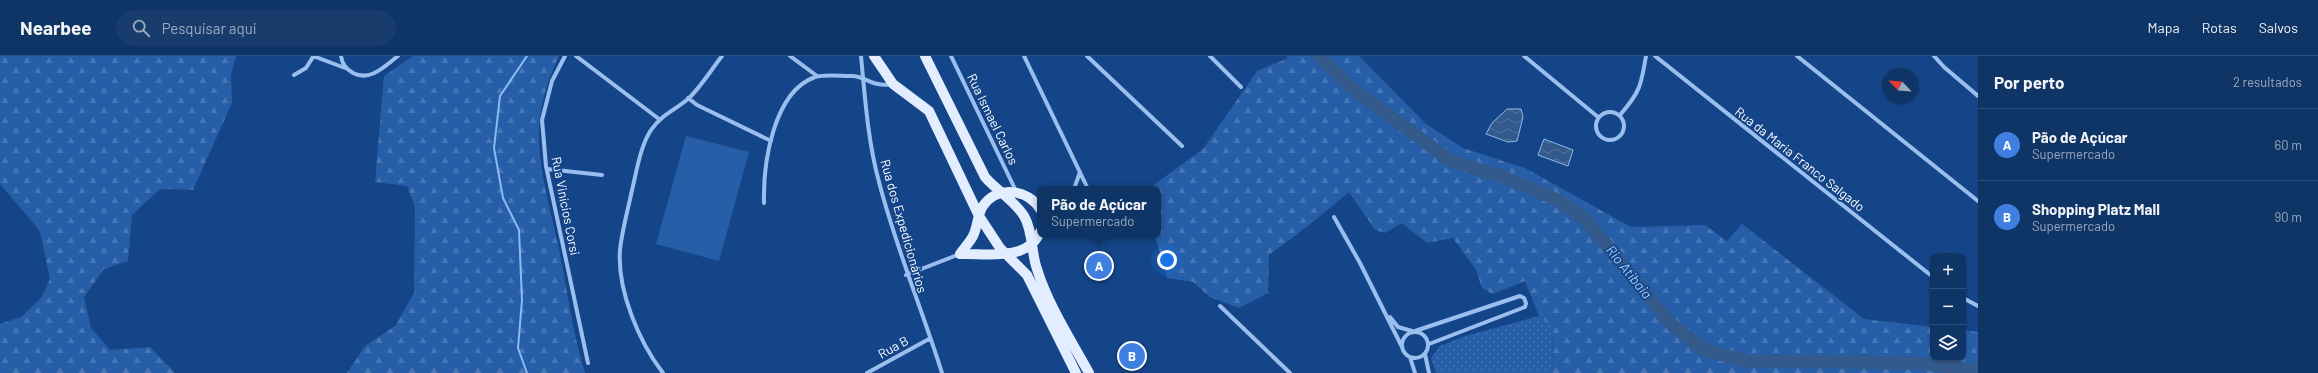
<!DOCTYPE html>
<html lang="pt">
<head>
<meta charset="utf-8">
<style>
	body { margin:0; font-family:Barlow,sans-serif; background:#183c6c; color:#f1f3f6 }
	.controls { position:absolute; right:12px; bottom:12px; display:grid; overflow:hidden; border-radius:8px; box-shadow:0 1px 3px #0004 }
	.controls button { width:36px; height:36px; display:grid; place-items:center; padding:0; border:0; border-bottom:1px solid #2f4f7a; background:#0f3466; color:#f1f3f6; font:20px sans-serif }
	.compass { position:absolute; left:1882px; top:12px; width:36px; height:36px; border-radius:50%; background:#0f3466; box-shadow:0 1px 3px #0004; rotate:295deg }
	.you { position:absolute; left:1167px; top:204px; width:14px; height:14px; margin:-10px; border:3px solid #fff; border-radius:50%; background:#1a73e8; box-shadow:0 0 0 6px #1a73e833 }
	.badge { display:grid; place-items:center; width:26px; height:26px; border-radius:50%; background:#ffd158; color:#fff; font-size:13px; font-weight:700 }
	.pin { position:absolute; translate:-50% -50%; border:2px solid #fff; box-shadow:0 1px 4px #0006 }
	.popup { position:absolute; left:1037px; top:130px; width:124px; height:52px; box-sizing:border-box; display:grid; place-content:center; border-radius:8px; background:#0f3466; filter:drop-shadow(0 1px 3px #0005); font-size:13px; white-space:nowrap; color:#9baabf }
	.popup b { font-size:15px; color:#f1f3f6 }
	.popup::after { content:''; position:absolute; left:50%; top:100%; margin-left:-8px; border:8px solid transparent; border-top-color:#0f3466 }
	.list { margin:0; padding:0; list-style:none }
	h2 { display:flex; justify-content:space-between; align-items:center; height:52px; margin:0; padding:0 16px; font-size:17px }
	h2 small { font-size:13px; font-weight:400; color:#9baabf }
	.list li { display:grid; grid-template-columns:26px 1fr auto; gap:12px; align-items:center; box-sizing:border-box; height:72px; padding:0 16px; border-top:1px solid #2f4f7a }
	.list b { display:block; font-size:15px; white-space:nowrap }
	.list p { margin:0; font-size:13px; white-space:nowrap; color:#9baabf }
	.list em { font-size:13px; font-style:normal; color:#9baabf }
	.icon { flex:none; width:22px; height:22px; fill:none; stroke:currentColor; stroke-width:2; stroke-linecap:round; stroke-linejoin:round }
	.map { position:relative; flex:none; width:1978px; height:317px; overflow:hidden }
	header { display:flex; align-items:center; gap:24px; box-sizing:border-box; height:56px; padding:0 20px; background:#0f3466; border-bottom:1px solid #2f4f7a }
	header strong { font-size:19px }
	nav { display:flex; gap:22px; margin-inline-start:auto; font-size:14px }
	.search { width:280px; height:36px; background:#183c6c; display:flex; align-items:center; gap:10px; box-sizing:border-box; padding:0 14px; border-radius:22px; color:#9baabf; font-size:15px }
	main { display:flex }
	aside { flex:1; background:#0f3466 }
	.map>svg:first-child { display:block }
</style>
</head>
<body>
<header>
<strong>Nearbee</strong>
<div class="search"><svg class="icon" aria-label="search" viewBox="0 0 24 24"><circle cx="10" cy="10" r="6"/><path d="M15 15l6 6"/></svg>Pesquisar aqui</div>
<nav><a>Mapa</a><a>Rotas</a><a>Salvos</a></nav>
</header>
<main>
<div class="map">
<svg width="1978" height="317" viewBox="0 0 1978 317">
	<defs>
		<pattern id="grass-dots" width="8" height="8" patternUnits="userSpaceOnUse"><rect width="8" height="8" fill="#265ea7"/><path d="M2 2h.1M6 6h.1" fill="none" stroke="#4776b4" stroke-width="1.8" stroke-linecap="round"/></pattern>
		<pattern id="forest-firs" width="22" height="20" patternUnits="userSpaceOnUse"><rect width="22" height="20" fill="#265ea7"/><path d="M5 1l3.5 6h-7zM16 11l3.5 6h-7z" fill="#4776b4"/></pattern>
		<pattern id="water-waves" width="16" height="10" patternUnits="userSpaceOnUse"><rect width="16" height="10" fill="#34598b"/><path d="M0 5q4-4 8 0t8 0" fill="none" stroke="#52729c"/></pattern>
	</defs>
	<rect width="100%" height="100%" fill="#144588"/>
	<path fill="url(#grass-dots)" d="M1539 260 1552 271 1553 317H1436L1431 302 1440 290 1465 280Z"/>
	<path fill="url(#forest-firs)" d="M0 0H236L231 18 232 47 193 134 160 133 132 159 128 205 104 213 84 241 91 272 110 294 150 291 175 317H0V268L21 261 41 242 50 223 40 175 0 128Z
		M413 0H559C550 19 543 39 540 61 534 102 552 157 560 198 568 238 573 278 585 317H347L365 290 395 270 414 237 415 151 407 130 375 126 384 20Z
		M1286 0H1359L1426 68 1463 92 1525 112 1631 171 1705 169 1727 185 1742 168 1864 263 1933 271V302H1963V274L1978 276V317H1553L1552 271 1539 260 1525 225 1493 238 1482 232 1476 214 1453 182 1427 187 1402 167 1385 177 1375 174 1349 136 1308 170 1269 199 1268 237 1239 252 1210 241 1193 226 1167 222 1155 179H1158V133H1148L1203 93 1257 15 1288 2Z"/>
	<path fill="#265ea7" d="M686 80 749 96 719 205 656 188Z"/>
	<path fill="url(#water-waves)" stroke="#8cbaf2" d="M1507 53H1521L1523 61 1517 85 1508 86 1486 78 1492 67Z
		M1544 83 1573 94 1568 110 1538 99Z"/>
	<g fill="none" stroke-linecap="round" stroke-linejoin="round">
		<path stroke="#8cbaf2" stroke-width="2" d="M527 317 518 292 522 244 519 174 503 142 494 92 500 40 527 0"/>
		<path stroke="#34598b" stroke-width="13" d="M1319 0 1353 33 1451 105 1501 120 1558 144 1587 165 1670 267 1704 294 1745 305 1913 307 1978 314"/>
		<path stroke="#9abfef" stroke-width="4" d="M313 0 345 12
			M341 0C342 8 346 13 353 17 370 26 385 10 398 0
			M565 0 552 25 542 64 546 110 588 307
			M576 0 659 63
			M790 0 817 20
			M861 0C865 42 868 86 879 126 896 192 922 253 942 317
			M951 0 1016 135
			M1024 0 1088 133
			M1087 0 1182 90
			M1210 0 1241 31
			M1524 0 1598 61
			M1655 0 1933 221
			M1797 0 1978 145
			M1934 0 1944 11 1978 40
			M294 19 306 12 313 1
			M688 42 697 49 771 85
			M1596 70a14 14 0 1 1 28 0a14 14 0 1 1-28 0Z
			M1620 59C1640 36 1641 30 1646 0
			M547 113 602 119
			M1074 133 1080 116
			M764 147C763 108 773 36 815 21 825 18 841 20 852 20 866 20 872 32 893 28
			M1334 161 1360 207 1402 291
			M906 219 960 198
			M1963 242 1978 250
			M1220 250 1290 317
			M1390 261 1398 271 1412 275
			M1415 275 1520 240 1524 242 1526 247 1525 251 1429 288
			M1402 289a13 13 0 1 1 26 0a13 13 0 1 1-26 0Z
			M1425 298 1429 317
			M1410 301 1415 317
			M663 317C639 286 617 234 620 194 622 174 628 154 632 134 637 114 640 91 651 74 661 59 675 54 688 43 701 31 711 14 722 0
			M867 317 929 283"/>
		<path stroke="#e2edff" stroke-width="10" d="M874 0 893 28 929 55 979 160 1000 192 1027 219 1076 317
			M925 0 985 121C997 135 1014 144 1024 160 1033 175 1031 196 1037 213 1048 249 1071 284 1089 317
			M960 198C964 192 970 186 973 180 978 170 977 159 983 150 997 129 1028 133 1040 153
			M960 198C985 197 1028 206 1040 176"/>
	</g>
	<g text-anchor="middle" stroke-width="3.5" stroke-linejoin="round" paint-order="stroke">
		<g font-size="13" fill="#fff" stroke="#144588">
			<text transform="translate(993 63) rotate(64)" y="5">Rua Ismael Carlos</text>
			<text transform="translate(1800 103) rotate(38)" y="5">Rua da Maria Franco Salgado</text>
			<text transform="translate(566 150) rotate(79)" y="5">Rua Vinícios Corsi</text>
			<text transform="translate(904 170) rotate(74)" y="5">Rua dos Expedicionários</text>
			<text transform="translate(893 291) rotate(-29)" y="5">Rua B</text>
		</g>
		<g font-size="14" font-style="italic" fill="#a5c9f7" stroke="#144588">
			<text transform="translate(1629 216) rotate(51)" y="5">Rio Atibaia</text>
		</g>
	</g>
</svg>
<div class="controls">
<button>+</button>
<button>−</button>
<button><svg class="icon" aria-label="layers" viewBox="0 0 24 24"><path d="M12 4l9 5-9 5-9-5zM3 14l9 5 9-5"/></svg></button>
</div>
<svg class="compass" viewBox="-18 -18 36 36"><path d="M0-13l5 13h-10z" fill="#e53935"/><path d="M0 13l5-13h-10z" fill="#9baabf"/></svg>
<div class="you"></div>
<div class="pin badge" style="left:1099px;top:210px;background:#3f7fe0">A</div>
<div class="popup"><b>Pão de Açúcar</b>Supermercado</div>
<div class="pin badge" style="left:1132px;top:300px;background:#3f7fe0">B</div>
</div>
<aside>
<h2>Por perto<small>2 resultados</small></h2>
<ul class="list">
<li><span class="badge" style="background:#3f7fe0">A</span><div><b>Pão de Açúcar</b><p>Supermercado</p></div><em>60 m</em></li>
<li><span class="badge" style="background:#3f7fe0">B</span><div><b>Shopping Platz Mall</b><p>Supermercado</p></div><em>90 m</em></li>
</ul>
</aside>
</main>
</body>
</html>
